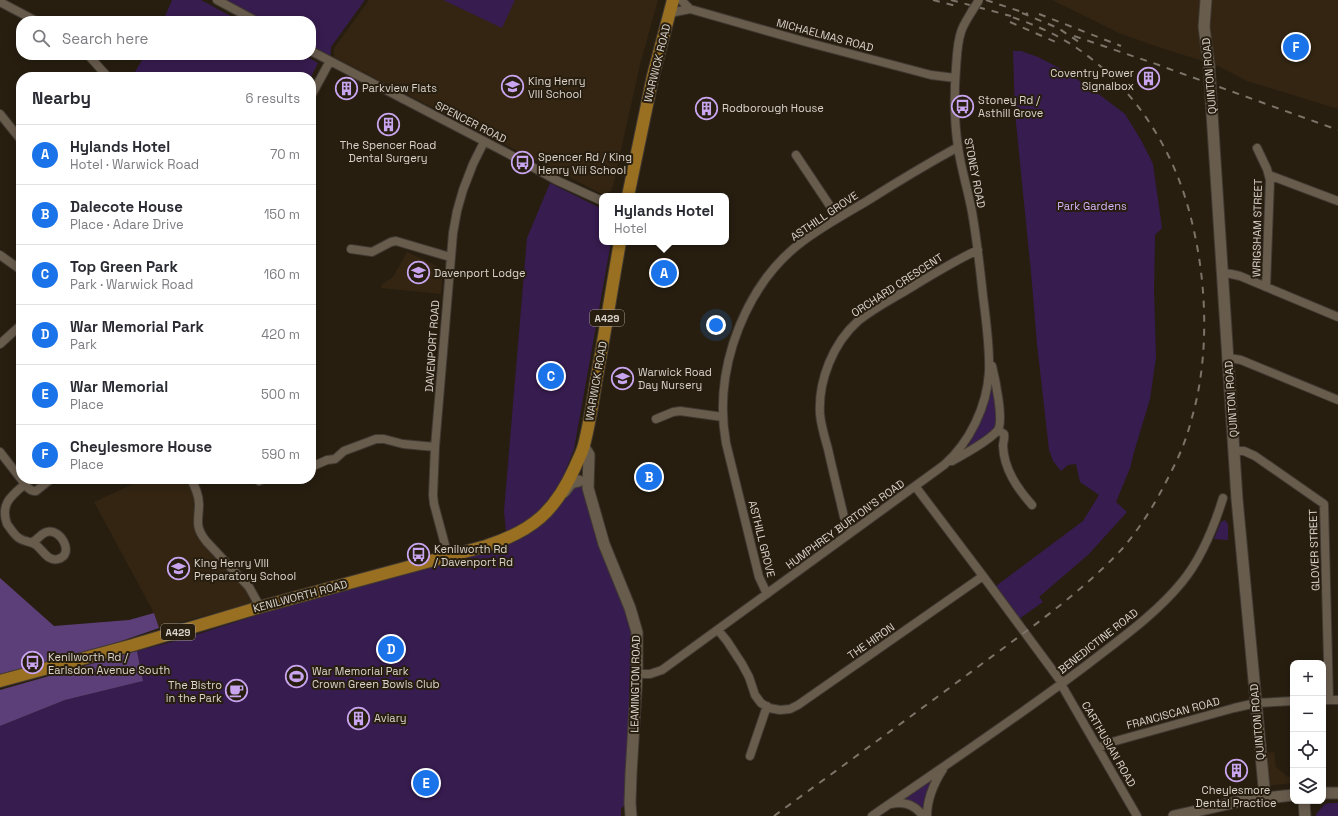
<!DOCTYPE html>
<html lang="en">
<head>
<meta charset="utf-8">
<style>
	body { margin:0; font-family:"Space Grotesk",sans-serif; background:#f7f7f7; color:#2b2b33 }
	.controls { position:absolute; right:12px; bottom:12px; display:grid; overflow:hidden; border-radius:8px; box-shadow:0 2px 10px #0003 }
	.controls button { width:36px; height:36px; display:grid; place-items:center; padding:0; border:0; border-bottom:1px solid #e1e1e2; background:#fff; color:#2b2b33; font:20px sans-serif }
	.you { position:absolute; left:716px; top:325px; width:14px; height:14px; margin:-10px; border:3px solid #fff; border-radius:50%; background:#1a73e8; box-shadow:0 0 0 6px #1a73e833 }
	.badge { display:grid; place-items:center; width:26px; height:26px; border-radius:50%; background:#1a73e8; color:#fff; font-size:13px; font-weight:700 }
	.pin { position:absolute; translate:-50% -50%; border:2px solid #fff; box-shadow:0 1px 4px #0006 }
	.popup { position:absolute; left:599px; top:193px; width:130px; height:52px; box-sizing:border-box; display:grid; place-content:center; border-radius:8px; background:#fff; filter:drop-shadow(0 1px 3px #0005); font-size:13px; white-space:nowrap; color:#7c7c81 }
	.popup b { font-size:15px; color:#2b2b33 }
	.popup::after { content:''; position:absolute; left:50%; top:100%; margin-left:-8px; border:8px solid transparent; border-top-color:#fff }
	.list { margin:0; padding:0; list-style:none }
	h2 { display:flex; justify-content:space-between; align-items:center; height:52px; margin:0; padding:0 16px; font-size:17px }
	h2 small { font-size:13px; font-weight:400; color:#7c7c81 }
	.list li { display:grid; grid-template-columns:26px 1fr auto; gap:12px; align-items:center; box-sizing:border-box; height:60px; padding:0 16px; border-top:1px solid #e1e1e2 }
	.list b { display:block; font-size:15px; white-space:nowrap }
	.list p { margin:0; font-size:13px; white-space:nowrap; color:#7c7c81 }
	.list em { font-size:13px; font-style:normal; color:#7c7c81 }
	.icon { flex:none; width:22px; height:22px; fill:none; stroke:currentColor; stroke-width:2; stroke-linecap:round; stroke-linejoin:round }
	.map { position:relative; flex:none; width:1338px; height:816px; overflow:hidden }
	.search { position:absolute; background:#fff; box-shadow:0 2px 10px #0003; left:16px; top:16px; width:300px; height:44px; display:flex; align-items:center; gap:10px; box-sizing:border-box; padding:0 14px; border-radius:16px; color:#7c7c81; font-size:15px }
	.panel { position:absolute; background:#fff; box-shadow:0 2px 10px #0003; left:16px; top:72px; width:300px; height:412px; border-radius:16px }
	.map>svg:first-child { display:block }
</style>
</head>
<body>
<div class="map">
<svg width="1338" height="816" viewBox="0 0 1338 816">
	<rect width="100%" height="100%" fill="#271e10"/>
	<path fill="#332512" d="M369 0H658L640 65 612 190 607 194H602L334 57V48Z
		M1052 0H1338V109L1247 81 1218 66 1155 46 1119 33Z
		M407 252 443 269 441 294 381 288 382 284 393 277Z
		M144 479H184L191 487 195 502 194 528 197 535 244 585 252 603 159 628 154 613 94 502Z
		M1274 752 1276 767 1288 777H1293V783L1264 786 1260 753Z"/>
	<path fill="#371c4f" d="M172 0H201L240 21H163Z
		M217 0H365L331 47 330 61 311 51V21H256Z
		M443 0H515L502 28Z
		M1013 51H1021L1038 57 1065 71 1100 95 1125 114 1141 140 1153 164 1162 228 1155 235 1154 291 1156 357 1150 399 1134 452 1130 468 1116 502 1127 512 1089 554 1039 597 1043 602 1019 619 996 586 1083 521 1099 495 1080 482 1076 464 1068 465 1061 471 1053 461 1049 450 1037 344 1031 272 1015 113Z
		M145 55H304L318 63 311 77H132Z
		M550 183 602 209V242H611L574 449 563 477 552 495 542 508 521 526 506 532 504 511 527 238Z
		M993 385 998 418 994 431 965 451C978 429 987 410 993 385Z
		M571 483 585 485 636 628 630 803 621 808V816H0V726L65 700 143 681 137 651 183 639 261 614 260 607 507 539Z
		M1225 520 1228 524V540L1214 539 1221 522Z
		M931 780H932L923 809 906 800V797Z
		M1330 803H1338V816H1316V814L1325 804Z"/>
	<path fill="#5c3f79" d="M0 578 54 626 129 620 154 613 159 628 81 655 0 675Z
		M137 651 143 681 65 700 0 726V690Z"/>
	<g fill="none" stroke-linecap="round" stroke-linejoin="round">
		<defs>
			<path id="street" d="M217 0 256 21
				M681 0 690 9
				M0 2 36 21
				M670 13 690 9 806 42 931 75 955 78
				M311 51 505 152 556 180 602 201
				M88 55 108 77
				M311 96 330 61
				M0 114 21 140
				M1257 148 1267 169 1270 180 1266 287
				M796 155 838 218
				M1269 175 1338 201
				M351 249 372 252 391 242 396 241 450 257
				M0 255 21 270
				M1223 273 1231 274 1240 276 1338 317
				M0 344 21 325
				M1229 358 1241 360 1338 400
				M656 419 673 412 680 411 723 417
				M998 430 1004 434C1005 438 1003 442 1003 446 1004 469 1017 488 1032 505
				M1234 451H1244L1255 456 1324 504 1329 700
				M0 452 21 479
				M952 461C963 455 991 439 998 430 1004 420 995 378 992 366
				M311 467 327 460 335 459 344 451 376 439H384L403 444 435 447
				M21 479C25 484 29 492 36 491L51 479
				M191 479C195 487 199 495 199 504 199 520 194 526 206 541L249 587 260 607
				M259 481 263 479
				M25 484C11 496 0 504 7 524 11 529 14 535 19 538 24 542 31 541 36 545 43 550 48 562 58 559 75 555 61 528 47 532 41 533 38 540 32 542
				M915 486 983 576 1062 683
				M852 532 844 517C839 495 833 472 828 449 825 438 821 426 820 414 818 381 833 343 858 321 875 307 896 297 915 285 935 273 956 260 978 250
				M448 556 434 504 433 495 435 447 453 233 457 211 463 190 473 164 484 142
				M767 594 759 577 726 443C720 410 723 376 733 344 746 304 768 267 803 241 823 226 845 214 867 201 897 182 927 164 958 147
				M718 630 727 641 742 664 749 677 755 695 761 703 769 708 780 710 790 709 798 705 983 576
				M637 674H650L662 670 944 465C970 442 987 406 989 372 990 347 986 321 983 296 980 268 977 240 972 212 968 190 961 169 958 147 954 121 954 94 956 68 957 56 957 44 961 32 963 25 968 18 972 11
				M1061 684 1137 816
				M1323 700H1338
				M1098 748 1112 742 1234 708 1256 703 1293 701
				M750 756 767 706
				M891 804C904 801 915 805 923 816
				M872 816C944 766 1018 717 1088 664 1120 639 1156 614 1182 582 1201 559 1214 527 1223 498
				M927 816C927 799 934 783 943 769"/>
			<path id="secondary" d="M1206 0 1204 27 1209 65
				M1211 98 1237 499 1265 798
				M584 447 589 455 588 488 604 544 630 608 637 632V674L631 774 630 803 631 816
				M564 492 571 483 579 481
				M1323 793H1338
				M1304 801 1305 816
				M1174 816 1241 801 1293 795"/>
			<path id="primary" d="M628 196 653 76 673 0
				M0 681 133 645 260 607 486 546C532 531 555 512 575 467 578 460 582 453 584 445 590 422 593 399 597 376 605 332 612 287 620 242"/>
		</defs>
		<use href="#street" stroke="#403931" stroke-width="10"/>
		<use href="#secondary" stroke="#403931" stroke-width="13"/>
		<use href="#primary" stroke="#403931" stroke-width="14"/>
		<use href="#street" stroke="#685c4d" stroke-width="8"/>
		<use href="#secondary" stroke="#685c4d" stroke-width="11"/>
		<use href="#primary" stroke="#996f21" stroke-width="12"/>
		<path stroke="#7c7469" stroke-width="2" stroke-dasharray="7 7" stroke-linecap="butt" d="M933 0 956 6
			M951 0 1011 16
			M986 0 1028 14
			M1022 13 1058 28 1082 44
			M1039 14 1121 46
			M1010 22 1058 43
			M1074 36 1153 63 1338 130
			M774 816C841 767 909 718 975 669 1026 631 1079 595 1122 549 1141 527 1156 502 1169 476 1178 459 1186 441 1191 421 1211 354 1207 274 1188 207 1168 135 1119 67 1051 33 1037 26 1021 20 1006 15"/>
		<defs>
			<path id="street-bridge" d="M972 11 979 0"/>
			<path id="secondary-bridge" d="M1209 65 1211 98"/>
		</defs>
		<use href="#street-bridge" stroke="#403931" stroke-width="10" stroke-linecap="butt"/>
		<use href="#secondary-bridge" stroke="#403931" stroke-width="13" stroke-linecap="butt"/>
		<use href="#street-bridge" stroke="#685c4d" stroke-width="8"/>
		<use href="#secondary-bridge" stroke="#685c4d" stroke-width="11"/>
	</g>
	<defs>
		<symbol id="building-ring" viewBox="-11 -11 22 22"><circle r="9.5" fill="#271e10" stroke="#c8a5ee" stroke-width="1.5"/><path d="M-4-6H4V6H1V3H-1V6H-4ZM-2.5-4.3h1.7v1.8h-1.7ZM.8-4.3h1.7v1.8H.8ZM-2.5-1h1.7V.8h-1.7ZM.8-1h1.7V.8H.8Z" fill="#c8a5ee"/></symbol>
		<symbol id="school-ring" viewBox="-11 -11 22 22"><circle r="9.5" fill="#271e10" stroke="#c8a5ee" stroke-width="1.5"/><path d="M0-5L7-2L0 1L-7-2ZM-4 1L0 2.5L4 1V4Q0 6-4 4Z" fill="#c8a5ee"/></symbol>
		<symbol id="bus-ring" viewBox="-11 -11 22 22"><circle r="9.5" fill="#271e10" stroke="#c8a5ee" stroke-width="1.5"/><path d="M-5-6H5V4H4V6H2V4H-2V6H-4V4H-5ZM-3.5-4V0h7V-4ZM-3.5 1.2v1.5H-2V1.2ZM2 1.2v1.5H3.5V1.2Z" fill="#c8a5ee"/></symbol>
		<symbol id="stadium-ring" viewBox="-11 -11 22 22"><circle r="9.5" fill="#271e10" stroke="#c8a5ee" stroke-width="1.5"/><path d="M0-5a6.5 5 0 1 0 0 10a6.5 5 0 1 0 0-10ZM-3.5-1.8h7v3.6h-7Z" fill="#c8a5ee"/></symbol>
		<symbol id="cafe-ring" viewBox="-11 -11 22 22"><circle r="9.5" fill="#271e10" stroke="#c8a5ee" stroke-width="1.5"/><path d="M-5.5-4.5H6V0H3Q3 3.5 0 3.5H-2.5Q-5.5 3.5-5.5 0ZM3-3.2v2h1.7v-2ZM-6 4.5H4V6H-6Z" fill="#c8a5ee"/></symbol>
	</defs>
	<g fill-rule="evenodd">
		<use href="#building-ring" x="1136" y="66" width="25" height="25"/>
		<use href="#school-ring" x="500" y="74" width="25" height="25"/>
		<use href="#building-ring" x="334" y="76" width="25" height="25"/>
		<use href="#bus-ring" x="950" y="94" width="25" height="25"/>
		<use href="#building-ring" x="694" y="96" width="25" height="25"/>
		<use href="#building-ring" x="376" y="112" width="25" height="25"/>
		<use href="#bus-ring" x="510" y="150" width="25" height="25"/>
		<use href="#school-ring" x="406" y="260" width="25" height="25"/>
		<use href="#school-ring" x="610" y="366" width="25" height="25"/>
		<use href="#bus-ring" x="406" y="542" width="25" height="25"/>
		<use href="#school-ring" x="166" y="556" width="25" height="25"/>
		<use href="#bus-ring" x="20" y="650" width="25" height="25"/>
		<use href="#stadium-ring" x="284" y="664" width="25" height="25"/>
		<use href="#cafe-ring" x="224" y="678" width="25" height="25"/>
		<use href="#building-ring" x="346" y="706" width="25" height="25"/>
		<use href="#building-ring" x="1224" y="758" width="25" height="25"/>
	</g>
	<g text-anchor="middle" stroke-width="4" stroke-linejoin="round" paint-order="stroke">
		<g fill="#271e10" stroke="#a49d92" stroke-width="1">
			<rect x="590" y="310" width="34" height="16" rx="3"/>
			<rect x="161" y="624" width="34" height="16" rx="3"/>
		</g>
		<g font-size="10" font-weight="bold" fill="#dad3ca">
			<text x="607" y="322">A429</text>
			<text x="178" y="636">A429</text>
		</g>
		<g font-size="11" fill="#dad3ca" stroke="#271e10">
			<text transform="translate(825 35) rotate(15)" y="4">MICHAELMAS ROAD</text>
			<text transform="translate(657 63) rotate(-76)" y="4">WARWICK ROAD</text>
			<text transform="translate(1209 76) rotate(-95)" y="4">QUINTON ROAD</text>
			<text transform="translate(471 122) rotate(27)" y="4">SPENCER ROAD</text>
			<text transform="translate(975 173) rotate(79)" y="4">STONEY ROAD</text>
			<text transform="translate(824 216) rotate(-34)" y="4">ASTHILL GROVE</text>
			<text transform="translate(1257 228) rotate(-89)" y="4">WRIGSHAM STREET</text>
			<text transform="translate(897 285) rotate(-33)" y="4">ORCHARD CRESCENT</text>
			<text transform="translate(432 346) rotate(-86)" y="4">DAVENPORT ROAD</text>
			<text transform="translate(596 381) rotate(-80)" y="4">WARWICK ROAD</text>
			<text transform="translate(1231 399) rotate(-94)" y="4">QUINTON ROAD</text>
			<text transform="translate(845 524) rotate(-36)" y="4">HUMPHREY BURTON'S ROAD</text>
			<text transform="translate(762 539) rotate(76)" y="4">ASTHILL GROVE</text>
			<text transform="translate(1314 550) rotate(-92)" y="4">GLOVER STREET</text>
			<text transform="translate(300 596) rotate(-15)" y="4">KENILWORTH ROAD</text>
			<text transform="translate(871 641) rotate(-35)" y="4">THE HIRON</text>
			<text transform="translate(1098 641) rotate(-38)" y="4">BENEDICTINE ROAD</text>
			<text transform="translate(635 684) rotate(-89)" y="4">LEAMINGTON ROAD</text>
			<text transform="translate(1173 713) rotate(-15)" y="4">FRANCISCAN ROAD</text>
			<text transform="translate(1257 722) rotate(-95)" y="4">QUINTON ROAD</text>
			<text transform="translate(1109 744) rotate(60)" y="4">CARTHUSIAN ROAD</text>
		</g>
		<g font-size="11" fill="#dad3ca" stroke="#271e10" text-anchor="start">
			<text x="1134" y="77" text-anchor="end">Coventry Power<tspan x="1134" dy="13">Signalbox</tspan></text>
			<text x="528" y="85">King Henry<tspan x="528" dy="13">VIII School</tspan></text>
			<text x="362" y="92">Parkview Flats</text>
			<text x="978" y="104">Stoney Rd /<tspan x="978" dy="13">Asthill Grove</tspan></text>
			<text x="722" y="112">Rodborough House</text>
			<text x="388" y="149" text-anchor="middle">The Spencer Road<tspan x="388" dy="13">Dental Surgery</tspan></text>
			<text x="538" y="161">Spencer Rd / King<tspan x="538" dy="13">Henry Viii School</tspan></text>
			<text x="434" y="277">Davenport Lodge</text>
			<text x="638" y="376">Warwick Road<tspan x="638" dy="13">Day Nursery</tspan></text>
			<text x="434" y="553">Kenilworth Rd<tspan x="434" dy="13">/ Davenport Rd</tspan></text>
			<text x="194" y="567">King Henry VIII<tspan x="194" dy="13">Preparatory School</tspan></text>
			<text x="48" y="661">Kenilworth Rd /<tspan x="48" dy="13">Earlsdon Avenue South</tspan></text>
			<text x="312" y="675">War Memorial Park<tspan x="312" dy="13">Crown Green Bowls Club</tspan></text>
			<text x="222" y="689" text-anchor="end">The Bistro<tspan x="222" dy="13">in the Park</tspan></text>
			<text x="374" y="722">Aviary</text>
			<text x="1236" y="794" text-anchor="middle">Cheylesmore<tspan x="1236" dy="13">Dental Practice</tspan></text>
		</g>
		<g font-size="11" fill="#d3b2f8" stroke="#271e10">
			<text x="1092" y="210">Park Gardens</text>
		</g>
	</g>
</svg>
<div class="controls">
<button>+</button>
<button>−</button>
<button><svg class="icon" aria-label="locate" viewBox="0 0 24 24"><circle cx="12" cy="12" r="6"/><path d="M12 2v4M12 18v4M2 12h4M18 12h4"/></svg></button>
<button><svg class="icon" aria-label="layers" viewBox="0 0 24 24"><path d="M12 4l9 5-9 5-9-5zM3 14l9 5 9-5"/></svg></button>
</div>
<div class="you"></div>
<div class="pin badge" style="left:664px;top:273px">A</div>
<div class="popup"><b>Hylands Hotel</b>Hotel</div>
<div class="pin badge" style="left:649px;top:477px">B</div>
<div class="pin badge" style="left:551px;top:376px">C</div>
<div class="pin badge" style="left:391px;top:649px">D</div>
<div class="pin badge" style="left:426px;top:783px">E</div>
<div class="pin badge" style="left:1296px;top:47px">F</div>
<div class="search"><svg class="icon" aria-label="search" viewBox="0 0 24 24"><circle cx="10" cy="10" r="6"/><path d="M15 15l6 6"/></svg>Search here</div>
<section class="panel">
<h2>Nearby<small>6 results</small></h2>
<ul class="list">
<li><span class="badge">A</span><div><b>Hylands Hotel</b><p>Hotel · Warwick Road</p></div><em>70 m</em></li>
<li><span class="badge">B</span><div><b>Dalecote House</b><p>Place · Adare Drive</p></div><em>150 m</em></li>
<li><span class="badge">C</span><div><b>Top Green Park</b><p>Park · Warwick Road</p></div><em>160 m</em></li>
<li><span class="badge">D</span><div><b>War Memorial Park</b><p>Park</p></div><em>420 m</em></li>
<li><span class="badge">E</span><div><b>War Memorial</b><p>Place</p></div><em>500 m</em></li>
<li><span class="badge">F</span><div><b>Cheylesmore House</b><p>Place</p></div><em>590 m</em></li>
</ul>
</section>
</div>
</body>
</html>
